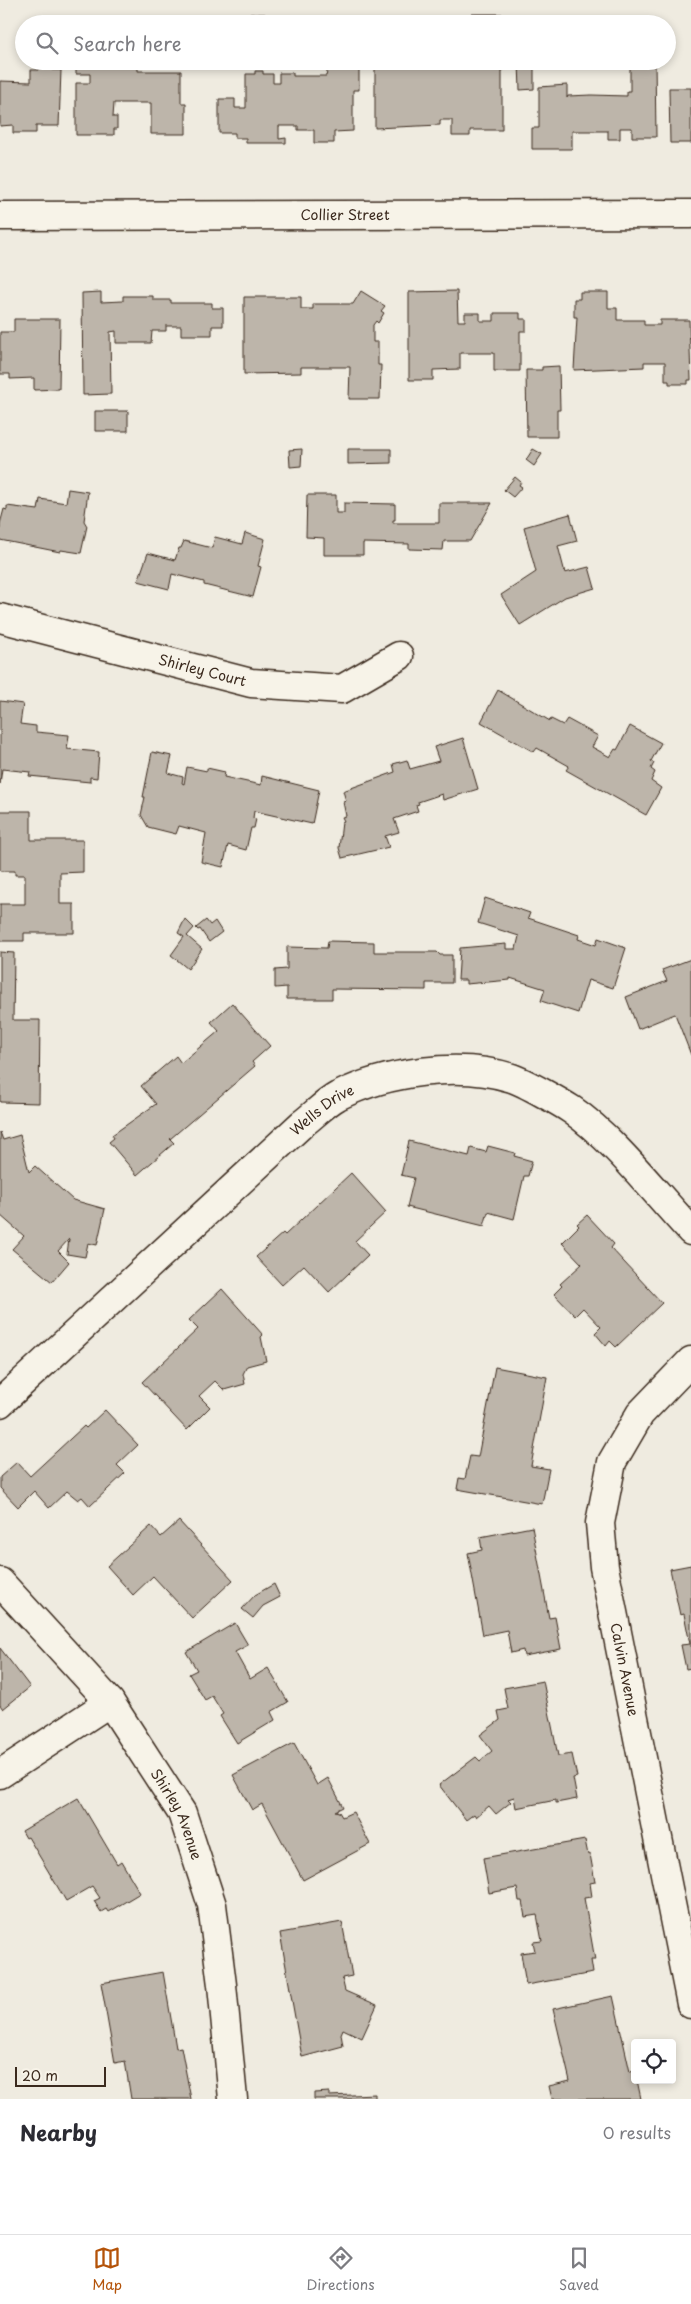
<!DOCTYPE html>
<html lang="en">
<head>
<meta charset="utf-8">
<style>
	body { margin:0; font-family:"Playpen Sans",sans-serif; background:#f7f7f7; color:#2b2b33 }
	.controls { position:absolute; right:15px; bottom:15px; display:grid; overflow:hidden; border-radius:5px; box-shadow:0 2px 8px #0003 }
	.controls button { width:45px; height:45px; display:grid; place-items:center; padding:0; border:0; border-bottom:1px solid #e1e1e2; background:#fff; color:#2b2b33; font:25px sans-serif }
	.scale { position:absolute; left:15px; bottom:12px; width:91px; box-sizing:border-box; padding-left:5px; border:2px solid #3b2a1e; border-top:0; font-size:14px; line-height:18px; white-space:nowrap; color:#3b2a1e; -webkit-text-stroke:4px #f7f3e8; paint-order:stroke }
	.list { margin:0; padding:0; list-style:none }
	h2 { display:flex; justify-content:space-between; align-items:center; height:65px; margin:0; padding:0 20px; font-size:21px }
	h2 small { font-size:16px; font-weight:400; color:#7c7c81 }
	.icon { flex:none; width:28px; height:28px; fill:none; stroke:currentColor; stroke-width:2; stroke-linecap:round; stroke-linejoin:round }
	.map { position:relative; flex:none; width:691px; height:2099px; overflow:hidden }
	.search { position:absolute; background:#fff; box-shadow:0 2px 8px #0003; left:15px; right:15px; top:15px; height:55px; display:flex; align-items:center; gap:12px; box-sizing:border-box; padding:0 18px; border-radius:28px; color:#7c7c81; font-size:19px }
	.sheet { height:135px; background:#fff }
	nav { display:flex; justify-content:space-around; align-items:center; box-sizing:border-box; height:70px; border-top:1px solid #e1e1e2; background:#fff; font-size:14px; color:#7c7c81 }
	nav a { display:grid; justify-items:center; gap:2px }
	nav .on { color:#b45309 }
	.map>svg:first-child { display:block }
</style>
</head>
<body>
<div class="map">
<svg width="691" height="2099" viewBox="0 0 691 2099">
	<rect width="100%" height="100%" fill="#efebe0"/>
	<filter id="ink" filterUnits="userSpaceOnUse"><feTurbulence type="fractalNoise" baseFrequency=".02" numOctaves="2"/><feDisplacementMap in="SourceGraphic" scale="10" xChannelSelector="R" yChannelSelector="G"/><feConvolveMatrix kernelMatrix="1 2 1 2 8 2 1 2 1" color-interpolation-filters="sRGB"/></filter>
	<g filter="url(#ink)">
		<path fill="#bdb5aa" stroke="#3b2a1e" d="M232 14H265V24H232Z
			M471 14H502V24H471Z
			M630 20H655V24H630Z
			M39 61H54L53 70H61L59 126H36V133H13V125L0 126V81L31 82V70H39Z
			M76 61H138V71H181V103H186V134H151V103H114L113 117H117V129H114V135H76V83H90V74H76Z
			M330 61H359V90H353V131L334 132V143H314V130H298V126H279V139L286 138V143H246V138H235V133H219V99H235V108H246V74H255V71H263V74H273V83H279V73H293V76H326Z
			M471 61H502V130H470V136H452V120H440V125L375 128V66H471Z
			M630 61H655L656 137H632V128H620V139H608V131H572V149H532V128H539V87L567 85V98L568 96 591 95 627 96V91H630Z
			M519 63H534V89L520 90Z
			M669 88H691V143H670Z
			M361 291 385 306 381 311 384 313 378 323 376 321 373 325V342H378V365H381L380 399H349L350 367H301V373L244 374V297H301V309H313V304H353Z
			M457 291 458 321H465V313H480V321H494V313H520V319H526V331H520V371H494V353H460V369L433 370V380H409V292Z
			M101 292V302L123 301V296H153V300H171V303H212V308H223V326H212V335H181V326H166V331H152L151 343H116V331L110 332 111 394 83 395 82 293Z
			M580 292H608V308H617V320H644V325H660V320H689L691 380H688V384H669V381H665V362H644V367L574 370 577 317H574V299H580Z
			M14 319H60L59 389 34 390V378L10 379V374H0V332H14Z
			M559 366 560 410H557V437H527L526 370H542V367Z
			M95 411H128V431H95Z
			M302 449 301 466 290 467 289 450Z
			M348 449H391V463L348 464Z
			M533 449 542 454 534 466 526 460Z
			M515 477 521 482 519 485 522 487 513 497 504 490Z
			M68 489 88 492 84 521 87 526 81 553 61 550 60 552 0 540V524L4 509 7 510V506L38 510 40 499 66 503Z
			M307 495H336V513H344V503L395 504V520H393V523H439V503H492L470 541H444L443 550 409 549V544L363 543V555H324V538L306 537Z
			M570 514 577 541 558 546 565 573 589 567 595 588 565 597 520 625 501 595 536 572 524 527Z
			M245 533 265 539 258 566 261 567 253 597 204 585V582L172 574 169 589 138 581 148 553 175 560 179 548H181L184 541 212 548 215 537 242 544Z
			M498 690 550 721 551 719 563 725 567 719 598 736 592 747 610 757 615 749 617 750 630 726 661 743 651 761 654 763 651 769 655 772 651 781 661 788 646 815 566 770 569 766 537 748 534 752 481 722Z
			M0 701 23 704 20 724 36 726V732L69 735 67 749 99 752 97 778 90 777V782L29 776 30 772 2 769 0 784Z
			M463 738 478 789 443 800 442 794 418 802 419 804 416 805 418 811 394 819 399 832 385 836 389 847 342 858 339 848 342 822 344 821 342 817 346 816 343 802 346 801 343 791 395 772 393 764 407 760 410 769 439 761 434 747Z
			M152 752 172 756 168 773 183 777 182 783 184 784 187 767 207 771V768L225 772 224 777 261 785 262 776 319 790 312 824 254 811 253 818 256 819 254 828H251L246 850 228 845 223 867 201 862 206 833 179 826 176 834 148 827 141 815 145 797H143Z
			M0 811H31V840H83V872L60 873V904H74V933H24V941H0V904H25V875H15V871H0Z
			M485 898 530 913 528 918 579 935 578 939 596 945 598 938 626 948 613 988 588 980 578 1013 541 1001 545 989 510 978V980L466 984V980H458L460 948 506 944V949H516L519 936 478 923Z
			M185 919 194 928 187 936 202 949 188 969 171 955 184 937 178 933Z
			M206 920 210 925 215 921 222 932 209 942 200 929 198 930 196 928Z
			M328 941 374 942V952H437L440 955H452V983H426V990L332 989V999H287V987L275 988V970L287 969V947L327 948Z
			M0 952 14 953 13 1020H40L39 1103 0 1102Z
			M691 959V1055L675 1014 638 1029 626 997 667 981 662 970Z
			M232 1003 270 1046 252 1062 255 1066 170 1139 174 1143 137 1175 109 1142 114 1138 112 1135 156 1104 141 1086 176 1056 181 1063 219 1031 211 1022Z
			M0 1132 3 1140 20 1135 29 1172 35 1166 73 1200 105 1209 97 1245 88 1243 85 1257 67 1254 69 1239 58 1251 69 1262 52 1282 12 1249 24 1236 0 1215Z
			M409 1141 469 1156 471 1148 486 1152 488 1146 515 1153 514 1156 532 1161 528 1176H524L514 1219 488 1212 484 1226 407 1207 414 1178 401 1175Z
			M351 1173 386 1212 355 1241 368 1255 329 1292 304 1265 282 1285 256 1257 283 1233 285 1235Z
			M587 1215 614 1244 611 1248 662 1303 616 1347 610 1341 606 1346 595 1333 601 1327 583 1308 575 1316 554 1294 562 1286 560 1284 582 1264 562 1243 579 1226 577 1224Z
			M222 1289 263 1335 261 1337 266 1361 247 1366 243 1374 245 1384 224 1390 215 1381 199 1396 210 1407 187 1430 142 1382 198 1329 189 1320Z
			M495 1367 547 1377 531 1466 549 1469 542 1504 457 1489 459 1478 465 1479 470 1456 478 1457Z
			M105 1410 138 1445 117 1465 125 1473 90 1506 82 1497 78 1500 67 1491 49 1508 34 1491 18 1507 0 1488V1477L17 1462 30 1476 84 1426 86 1428Z
			M179 1521 233 1580 192 1618 153 1576 133 1595 107 1566 151 1526 161 1537Z
			M532 1527 549 1618 555 1617 561 1649 524 1656 523 1650 511 1653 507 1630 483 1635 468 1553 482 1550 480 1537Z
			M691 1565V1668L686 1669 681 1645 690 1644 684 1614 680 1615 670 1569Z
			M274 1584 280 1597 263 1606 253 1618 242 1609 255 1595Z
			M235 1623 248 1645 235 1652 250 1679 268 1668 288 1702 271 1712 275 1720 237 1743 220 1716 223 1714 212 1696 205 1700 189 1674 197 1670 186 1652Z
			M0 1648 30 1687 3 1709 0 1705Z
			M543 1681 558 1756 572 1754 577 1777 573 1778 577 1799 556 1803V1800L516 1808 514 1797 508 1799 511 1802 496 1814 489 1806 476 1817 474 1814 466 1820 439 1785 476 1757 480 1761 492 1751 480 1735 500 1720 498 1711 508 1709 504 1688Z
			M294 1743 317 1785 328 1778 343 1807 335 1811 339 1812 342 1817 353 1812 370 1844 303 1880 262 1804 252 1810 233 1775Z
			M78 1798 117 1864 121 1861 140 1893 108 1912 106 1909 101 1912 94 1901 100 1898 92 1886 66 1901 28 1837 26 1838 22 1831Z
			M585 1840 588 1855 590 1854 595 1882 590 1883 592 1897 584 1898 595 1960H591L593 1973 526 1985 521 1953 535 1951 533 1942 542 1941 537 1915 525 1917 522 1901H519L517 1888 489 1893 483 1858Z
			M342 1922 352 1976 342 1978 345 1991 377 2005 362 2038 343 2029 341 2034 343 2046 302 2057 280 1933Z
			M163 1972 176 2048 181 2047 191 2099H131L125 2061 115 2063 101 1983Z
			M613 1996 630 2072 635 2071V2080H637L641 2099H552L549 2086 570 2081 553 2009Z
			M329 2092V2096L375 2094V2099H314V2093Z"/>
		<g fill="none" stroke-linecap="round" stroke-linejoin="round">
			<defs>
				<g id="minor">
					<path id="s1" d="M0 216 691 214"/>
					<path id="s2" d="M0 618 251 683 342 689 399 656"/>
					<path id="s3" d="M691 1361 640 1414 612 1462 600 1523 604 1567 691 2004"/>
					<path id="s4" d="M0 1582 110 1702 182 1813 212 1905 222 1985 233 2099"/>
					<path d="M0 1774 110 1702"/>
				</g>
				<g id="major">
					<path id="s5" d="M0 1403 302 1124C314 1115 325 1103 338 1096 386 1072 460 1061 512 1078 524 1082 560 1102 572 1110 614 1139 655 1193 691 1231"/>
				</g>
			</defs>
			<use href="#minor" stroke="#3b2a1e" stroke-width="31"/>
			<use href="#major" stroke="#3b2a1e" stroke-width="31"/>
			<use href="#minor" stroke="#f7f3e8" stroke-width="28"/>
			<use href="#major" stroke="#f7f3e8" stroke-width="28"/>
		</g>
	</g>
	<g text-anchor="middle" stroke-width="4" stroke-linejoin="round" paint-order="stroke">
		<g font-size="14" fill="#3b2a1e" stroke="#f7f3e8">
			<text dy="5" stroke="none"><textPath href="#s1" startOffset="345">Collier Street</textPath></text>
			<text dy="5" stroke="none"><textPath href="#s2" startOffset="209">Shirley Court</textPath></text>
			<text dy="5" stroke="none"><textPath href="#s5" startOffset="436">Wells Drive</textPath></text>
			<text dy="5" stroke="none"><textPath href="#s3" startOffset="340">Calvin Avenue</textPath></text>
			<text dy="5" stroke="none"><textPath href="#s4" startOffset="294">Shirley Avenue</textPath></text>
		</g>
	</g>
</svg>
<div class="controls">
<button><svg class="icon" aria-label="locate" viewBox="0 0 24 24"><circle cx="12" cy="12" r="6"/><path d="M12 2v4M12 18v4M2 12h4M18 12h4"/></svg></button>
</div>
<div class="scale">20 m</div>
<div class="search"><svg class="icon" aria-label="search" viewBox="0 0 24 24"><circle cx="10" cy="10" r="6"/><path d="M15 15l6 6"/></svg>Search here</div>
</div>
<section class="sheet">
<h2>Nearby<small>0 results</small></h2>
<ul class="list">
</ul>
</section>
<nav>
<a class="on"><svg class="icon" aria-label="map" viewBox="0 0 24 24"><path d="M3 6l6-2 6 2 6-2v14l-6 2-6-2-6 2zM9 4v14M15 6v14"/></svg>Map</a>
<a><svg class="icon" aria-label="directions" viewBox="0 0 24 24"><path d="M12 3l9 9-9 9-9-9zM9 14v-3h6M13 9l2 2-2 2"/></svg>Directions</a>
<a><svg class="icon" aria-label="saved" viewBox="0 0 24 24"><path d="M7 4h10v16l-5-4-5 4z"/></svg>Saved</a>
</nav>
</body>
</html>
